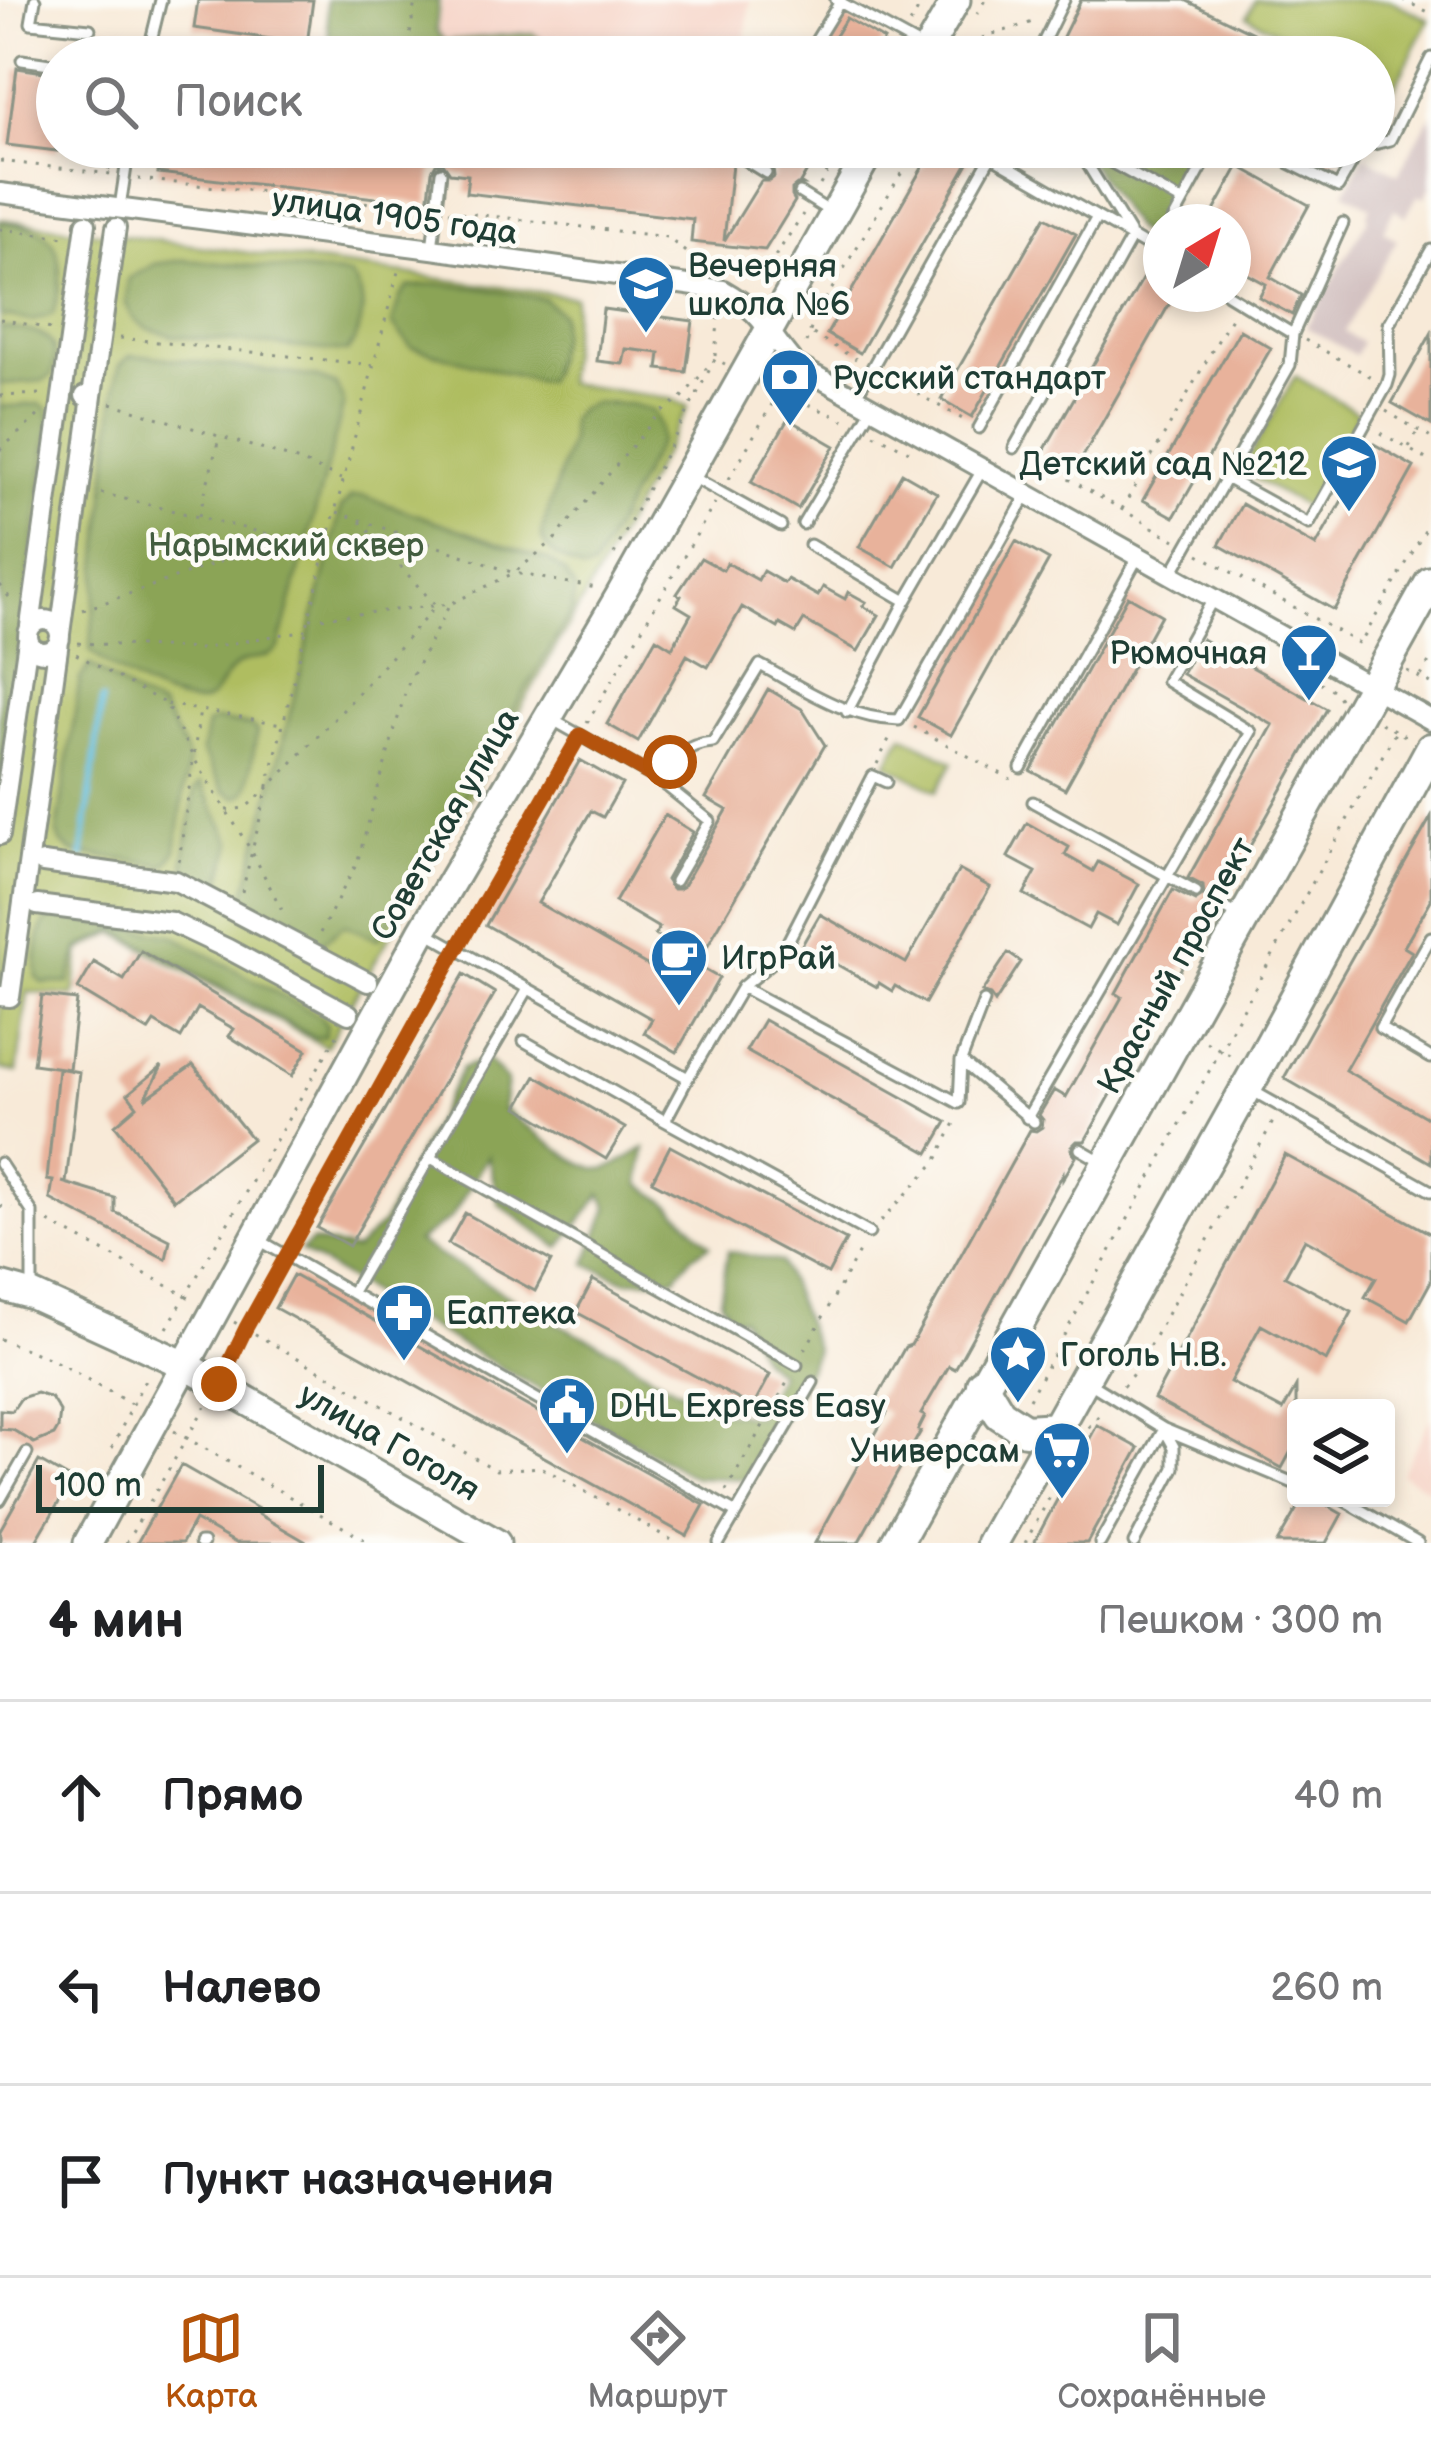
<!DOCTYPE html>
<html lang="ru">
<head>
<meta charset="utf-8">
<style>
	body { margin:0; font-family:"Balsamiq Sans",sans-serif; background:#f6f6f6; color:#202124 }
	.controls { position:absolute; right:36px; bottom:36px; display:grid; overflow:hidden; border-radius:12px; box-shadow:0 6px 18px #0003 }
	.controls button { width:108px; height:108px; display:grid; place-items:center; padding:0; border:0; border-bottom:3px solid #e0e0e0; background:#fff; color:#202124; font:60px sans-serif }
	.compass { position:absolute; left:1143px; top:204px; width:108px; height:108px; border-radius:50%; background:#fff; box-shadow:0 6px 18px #0003; rotate:38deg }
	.scale { position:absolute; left:36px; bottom:30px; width:288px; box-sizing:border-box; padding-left:12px; border:6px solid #1f3d34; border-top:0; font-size:33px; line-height:42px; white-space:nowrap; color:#1f3d34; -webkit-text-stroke:9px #fdfcf7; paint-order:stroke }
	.stop { position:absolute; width:36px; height:36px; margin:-27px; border:9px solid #b45309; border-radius:50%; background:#fff }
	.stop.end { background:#b45309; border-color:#fff; box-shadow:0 3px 12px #0008 }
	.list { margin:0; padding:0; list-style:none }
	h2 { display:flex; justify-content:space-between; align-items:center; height:156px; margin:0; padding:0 48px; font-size:51px }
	h2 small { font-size:39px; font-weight:400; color:#757577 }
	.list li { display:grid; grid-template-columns:78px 1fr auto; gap:36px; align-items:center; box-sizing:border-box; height:192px; padding:0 48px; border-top:3px solid #e0e0e0 }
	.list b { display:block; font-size:45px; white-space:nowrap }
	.list em { font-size:39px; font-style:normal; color:#757577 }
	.icon { flex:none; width:66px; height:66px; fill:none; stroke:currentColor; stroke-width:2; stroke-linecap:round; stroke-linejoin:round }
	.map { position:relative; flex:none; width:1431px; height:1543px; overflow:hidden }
	.search { position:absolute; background:#fff; box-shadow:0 6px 18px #0003; left:36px; right:36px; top:36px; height:132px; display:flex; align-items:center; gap:30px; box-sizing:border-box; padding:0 42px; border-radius:66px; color:#757577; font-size:45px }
	.sheet { height:732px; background:#fff }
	nav { display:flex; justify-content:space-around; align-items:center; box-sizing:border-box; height:168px; border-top:3px solid #e0e0e0; background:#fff; font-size:33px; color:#757577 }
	nav a { display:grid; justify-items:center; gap:6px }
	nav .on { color:#b45309 }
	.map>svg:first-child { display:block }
</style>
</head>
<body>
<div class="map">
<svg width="1431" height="1543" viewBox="0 0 1431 1543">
	<rect width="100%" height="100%" fill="#fdfcf7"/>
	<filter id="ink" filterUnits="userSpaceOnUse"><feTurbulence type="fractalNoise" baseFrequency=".00833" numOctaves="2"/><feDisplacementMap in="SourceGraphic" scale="24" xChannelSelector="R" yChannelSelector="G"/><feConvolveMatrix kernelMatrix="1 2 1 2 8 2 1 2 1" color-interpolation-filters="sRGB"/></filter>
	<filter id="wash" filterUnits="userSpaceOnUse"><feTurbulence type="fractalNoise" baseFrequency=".004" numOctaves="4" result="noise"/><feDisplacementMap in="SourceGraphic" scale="48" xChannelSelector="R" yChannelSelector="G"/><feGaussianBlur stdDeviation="2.7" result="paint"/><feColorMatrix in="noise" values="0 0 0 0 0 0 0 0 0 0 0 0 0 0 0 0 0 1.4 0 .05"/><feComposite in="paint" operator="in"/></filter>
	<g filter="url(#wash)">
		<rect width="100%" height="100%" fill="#f8ead8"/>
		<path fill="#f6d2c5" d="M442 0H750L743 57H463L434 54Z
			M1431 1418V1490L1401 1474Z"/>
		<path fill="#d1bfbf" d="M1431 115V186L1424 198 1418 195 1406 216 1394 210 1383 231 1397 240 1344 332 1362 343 1355 355 1306 327 1369 217 1367 215 1371 207 1345 192 1365 156 1398 174Z"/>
		<path fill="#afbd60" stroke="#677d4a" stroke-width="3" d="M1255 0H1390L1429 20 1393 90 1374 81V57H1328L1247 16Z
			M0 219 575 297 565 383 671 399 688 407 591 586 326 1047 115 933 80 951 74 996 28 992 17 1072 0 1069Z
			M1295 376 1359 413 1305 507 1241 471Z
			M903 735 953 762 937 791 887 764Z"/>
		<path fill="#8ba456" stroke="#557045" stroke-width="3" d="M326 0H439L436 30 444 41 532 33 550 46 611 47 637 57H341L330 45Z
			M1090 147H1198L1150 237 1135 230 1085 155Z
			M0 222C12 224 29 224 40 231 67 246 61 289 53 314L32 321 0 315Z
			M184 260 349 275C370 295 364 330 347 352L174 336 146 328 133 318 126 304 128 279 155 264Z
			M436 284 479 288 544 299 561 314 560 335 547 381H536L411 347 392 324 400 297 408 287Z
			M0 327C32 331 67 331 51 376L42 381 0 384Z
			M130 356H150L316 377 336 385 344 403 279 647C269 661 252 655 237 665 224 673 220 692 207 700 184 715 106 668 90 650L117 375 120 365Z
			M594 403 629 404 653 411 660 426V440L599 557 592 569 583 571C567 562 544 554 541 534L570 441V420L579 409Z
			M40 404 47 408 50 418 0 797V407Z
			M363 496 550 561 565 573 575 589 572 611 381 936 378 939 344 925 322 943 254 912 246 905 245 894 341 508 351 497Z
			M90 665 139 698 161 708 185 750 188 760 176 850 166 865 74 853 62 844 57 834 80 679Z
			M216 720 250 726 257 731 248 786 243 794 236 797 224 791 202 752 207 725Z
			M201 784 232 843 218 892 187 877 184 861 195 790Z
			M55 917 172 935 320 1017 327 1026 324 1037H314L116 930 78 949 69 983H43L37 978C35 960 38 935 46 920Z
			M487 1059 507 1081 503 1109C522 1122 581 1171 602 1169 616 1168 632 1154 645 1148L640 1184 672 1206 710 1245 691 1257 675 1278 627 1281 586 1264 608 1208 601 1194 560 1248 499 1204 488 1156 451 1218 417 1242 542 1316 618 1353 649 1374 713 1408 723 1412 757 1416 779 1373 762 1359 742 1318H731L720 1300 728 1251 781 1262 816 1350 798 1391 747 1479 694 1477 399 1310 301 1251 312 1241 355 1250 383 1223 462 1068Z"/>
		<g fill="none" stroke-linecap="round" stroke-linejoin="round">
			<path stroke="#5dbbdb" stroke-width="6" d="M82 858 102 700"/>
		</g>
		<g id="blocks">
			<path fill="#e8b29b" d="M198 0H313L307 44 194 28Z
				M1081 0H1185L1302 57H1053Z
				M846 18 884 40 874 57H822Z
				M17 68 57 74V151L7 145Z
				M162 147H588L732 164 724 241 761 181H769L774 177 773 168 761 160 769 147H821L800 183 803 185H797L792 189V196L795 201 765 250 691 242 693 219 466 193 468 175 450 173 443 163 436 164 432 171 428 204 158 173Z
				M934 147H977L860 353 827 334Z
				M1290 147H1340L1330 167Z
				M1239 166 1309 205 1270 277 1301 295 1292 315 1259 297 1266 284 1233 266V222H1208Z
				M1045 217 1076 234 972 417 941 399Z
				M1144 276 1161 285V294H1175L1073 474 1041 456Z
				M603 309 693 321 686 372 658 369 660 353 626 349 623 364 597 361Z
				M1240 330 1271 348 1174 517 1143 500Z
				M1431 334V425L1392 403Z
				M788 419 835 446 798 509 751 482Z
				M1374 444 1414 467 1334 610 1219 545 1242 504 1316 546Z
				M902 473 937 493 895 567 859 547Z
				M1016 541 1049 560 951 735 918 717Z
				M701 558 723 570 727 563 758 580 763 571 784 583 787 579 818 596 823 587 845 599 848 592 866 602 863 606 879 615 858 651 804 620 796 633 780 624 778 628 742 607 708 667 687 655 638 742 607 724 656 638 672 648 691 614 676 605 681 596 677 594Z
				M1128 596 1161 615 1065 789 1031 771Z
				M1202 639 1327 709 1222 896 1211 899 1209 905 1213 911 1085 1141H1077L1072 1146V1152L1076 1157 1063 1179V1174L955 1369 949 1366 921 1414 925 1416 918 1430 921 1431 858 1543H815L887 1413 873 1405 905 1347 911 1345 1030 1130 1036 1131 1042 1127 1043 1120 1039 1115 1054 1090 1066 1097 1122 997 1116 993 1173 890 1195 901 1204 895 1203 886 1188 878 1273 725 1182 674Z
				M768 689 802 709 825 745 699 960 655 935 659 928 615 902 665 815 693 832 666 880 672 889H678L683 886 727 810 706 798Z
				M580 760 622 784 603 817 591 811 538 903 675 981 687 960 719 978 677 1052 644 1033 652 1019 486 925Z
				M1431 817V900L1404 947 1412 952 1345 1070 1431 1120V1163L1284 1078Z
				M1027 823 1069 847 1065 855 1093 871 1098 862 1139 884 1117 925 1096 914 1088 929 1024 894 1036 872 1008 857Z
				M959 870 990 887 925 1003 895 986 892 991 879 983 877 987 802 945 820 914 906 963Z
				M141 951 307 1050 292 1076 229 1036 234 1029 198 1008 181 1038 154 1022 148 1031 78 989 94 962 124 980Z
				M1008 953 1021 962 995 1002 990 995 982 992Z
				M464 974 495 993 349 1246 317 1228Z
				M42 996 77 1000 69 1069 33 1064Z
				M764 1020 947 1122 929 1153 746 1051Z
				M193 1065 252 1139 174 1200 115 1125 137 1106 128 1094 162 1066 145 1099Z
				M58 1068 79 1072 66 1183 62 1182 115 1198V1212L170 1240 166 1259 50 1199 53 1181 47 1180Z
				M536 1076 625 1128 606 1159 518 1107Z
				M670 1146 846 1240 828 1274 652 1181Z
				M1285 1155 1431 1234V1281L1409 1321 1365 1297 1376 1278 1305 1239 1285 1276 1352 1312 1326 1361 1261 1325 1230 1382 1283 1410 1296 1387V1442L1282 1468 1154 1399Z
				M465 1213 551 1261 535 1291 448 1244Z
				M293 1275 704 1505 687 1536 275 1308Z
				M593 1280 770 1375 753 1407 576 1312Z
				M36 1393 51 1398 60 1412 58 1428 54 1435 34 1443 13 1430 0 1429V1410L12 1411 21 1398Z
				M1097 1425 1139 1448 1087 1543H1034Z
				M39 1461 72 1480 35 1543H0V1530Z
				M181 1465 260 1510 258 1514 308 1543H236L195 1520 182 1543H137Z
				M1303 1498H1314L1342 1514 1326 1543H1277Z"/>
		</g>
	</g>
	<g filter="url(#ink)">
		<use href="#blocks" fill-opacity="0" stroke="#8c9486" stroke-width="3"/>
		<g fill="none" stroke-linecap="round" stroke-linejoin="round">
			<defs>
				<path id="lane" d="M35 0 31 23 90 29
					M836 0 927 50 973 53 980 57
					M147 57 161 0
					M806 57 841 0
					M1036 57 1064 0
					M22 60 57 65
					M1374 144 1390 140 1431 58
					M724 147 766 173
					M1077 147 1129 232
					M1083 147 1183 202
					M1257 147 1338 187 1361 147
					M991 156 1132 237
					M800 193 829 211
					M120 207 129 147
					M1172 222 1213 147
					M432 249 441 172
					M1227 294 1293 334 1343 223
					M855 398 996 147
					M979 428 1097 217
					M1014 448 1132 237 1161 254
					M691 476 781 526
					M1226 478 1309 524 1387 385 1390 375 1389 324 1431 250
					M803 524 872 408
					M810 545 906 601
					M1171 575 1290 365 1293 334
					M847 712 906 601 982 470
					M553 720 659 780C672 759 686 744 713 742L760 665C805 689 847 719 899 720L1027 495
					M1021 768 1138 557
					M659 780 710 821 675 881
					M1033 802 1196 892
					M1218 904 1238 915
					M428 933 688 1078 742 987 959 1103 961 1061
					M1431 937 1380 1028 1431 1058
					M742 987 781 955 873 776 886 782
					M984 1001 961 1061 1034 1122
					M524 1041 665 1121
					M688 1078 665 1121 869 1233
					M1251 1090 1431 1191
					M1027 1118 1251 732 1167 681 1213 599
					M1080 1149 1101 1161
					M431 1158 797 1365
					M0 1163 32 1212V1292
					M259 1240 736 1513
					M352 1292 528 989
					M1086 1381 1164 1429 1296 1484
					M1340 1498 1418 1543
					M0 1500 27 1453
					M200 1543H203
					M719 1543 813 1382
					M1100 1543 1164 1429 1174 1447V1468L1134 1543"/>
				<path id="street" d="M0 193 432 249 723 290C764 313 767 332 795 364L1431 720
					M85 396H92L116 228
					M28 636a16 16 0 1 1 32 0a16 16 0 1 1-32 0Z
					M30 626 86 224
					M60 634 92 396
					M0 835 28 640
					M43 863 176 881 368 982
					M37 905 171 922 228 949 349 1014
					M0 996 10 997 59 641"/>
				<path id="secondary" d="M923 57 956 0
					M0 1286 32 1295 185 1365 496 1543
					M88 1543 423 930 619 597 872 147"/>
				<path id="primary" d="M982 1384 1000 1414 1025 1430 1057 1428
					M896 1543 1431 582
					M992 1543 1256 1071 1431 749"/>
			</defs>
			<use href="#lane" stroke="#8c9486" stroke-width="15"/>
			<use href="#street" stroke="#8c9486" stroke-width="24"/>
			<use href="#secondary" stroke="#8c9486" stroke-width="33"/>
			<use href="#primary" stroke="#8c9486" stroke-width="36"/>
			<path stroke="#8c9486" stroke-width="3" stroke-dasharray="3 9" stroke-linecap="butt" d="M1402 0 1431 13
				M977 14 985 0
				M910 24 924 0
				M982 38 1036 21
				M407 57 415 0
				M0 161 111 174
				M109 170 112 147
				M138 179 421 208
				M820 185 841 147
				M449 211 667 237 689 255 725 261 764 262 776 255 803 214
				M0 229 65 237
				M0 319 51 329
				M813 334 856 359
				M120 338 373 365
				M1305 340 1375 379
				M806 343 815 317 917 147
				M715 356 719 311
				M886 376 966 421
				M765 385 844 420
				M0 396 40 394
				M111 403 300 461 341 479
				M1386 411 1431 438
				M1381 433 1431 462
				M874 434 909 451
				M1409 447 1418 430
				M0 450 39 415
				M1027 455 1175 540
				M729 479 787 378
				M101 493 284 538
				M1122 509 1233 314
				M337 512 514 573 597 588
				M199 516 219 438
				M614 554 715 359 725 364
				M1199 554 1360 644 1431 520
				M0 585 12 601
				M83 610 286 539 324 548
				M310 619 450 604 514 573 554 540 660 413 680 400 710 364
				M78 643 200 649 306 630
				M76 654 166 704 193 757 252 852 284 914
				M1289 664 1335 691 1340 699
				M1407 671 1431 684
				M1421 676 1431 659
				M167 704 199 710
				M587 723 715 503
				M1381 723 1409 738
				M914 727 1011 779
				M877 764 891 735
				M226 810 245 808 266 790 343 710 436 606 356 517
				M179 861 200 710 282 724
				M242 892 335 512 400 264
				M320 933 357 863 407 686 450 604
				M464 936 573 747
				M1206 1042 1235 1058
				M0 1206 12 1208
				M881 1221 936 1162 957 1119
				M49 1222 194 1300
				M292 1245 451 960
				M234 1322 496 1470 541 1467 677 1543
				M167 1328 337 1035
				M0 1339 53 1360 131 1404
				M805 1350 861 1248
				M230 1362 279 1269
				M1123 1386 1137 1369 1275 1118
				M1029 1399 1396 731
				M174 1431 371 1543
				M112 1448 147 1375
				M726 1491 789 1379
				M126 1543 205 1407
				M1025 1543 1086 1430 1102 1412"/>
			<use href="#lane" stroke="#fff" stroke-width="9"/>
			<use href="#street" stroke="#fff" stroke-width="18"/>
			<use href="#secondary" stroke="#fff" stroke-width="27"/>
			<use href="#primary" stroke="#fff" stroke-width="30"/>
		</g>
	</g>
	<g fill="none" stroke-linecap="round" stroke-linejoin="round" filter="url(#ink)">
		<path stroke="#b45309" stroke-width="15" d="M219 1384 246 1328 457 949 580 735 659 780 670 762"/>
	</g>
	<defs>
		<symbol id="school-pin" viewBox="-11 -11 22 30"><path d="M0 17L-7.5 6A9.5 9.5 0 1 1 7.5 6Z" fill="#1f6fb2" stroke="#fdfcf7"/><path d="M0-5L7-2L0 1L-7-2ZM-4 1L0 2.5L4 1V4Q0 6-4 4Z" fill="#fff"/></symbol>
		<symbol id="bank-pin" viewBox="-11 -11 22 30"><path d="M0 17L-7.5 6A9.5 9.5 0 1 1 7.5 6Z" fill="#1f6fb2" stroke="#fdfcf7"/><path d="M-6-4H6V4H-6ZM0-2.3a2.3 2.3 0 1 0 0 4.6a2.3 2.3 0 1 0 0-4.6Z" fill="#fff"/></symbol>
		<symbol id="bar-pin" viewBox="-11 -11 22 30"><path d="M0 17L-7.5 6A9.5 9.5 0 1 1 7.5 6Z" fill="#1f6fb2" stroke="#fdfcf7"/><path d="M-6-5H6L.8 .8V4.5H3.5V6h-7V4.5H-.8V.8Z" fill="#fff"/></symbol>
		<symbol id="cafe-pin" viewBox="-11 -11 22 30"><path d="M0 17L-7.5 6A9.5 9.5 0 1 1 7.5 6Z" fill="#1f6fb2" stroke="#fdfcf7"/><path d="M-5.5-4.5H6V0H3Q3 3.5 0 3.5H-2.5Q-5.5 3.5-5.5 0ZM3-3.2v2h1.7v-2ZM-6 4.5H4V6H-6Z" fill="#fff"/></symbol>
		<symbol id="pharmacy-pin" viewBox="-11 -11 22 30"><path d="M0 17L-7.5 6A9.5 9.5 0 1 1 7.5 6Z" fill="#1f6fb2" stroke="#fdfcf7"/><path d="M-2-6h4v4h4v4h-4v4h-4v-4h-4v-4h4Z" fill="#fff"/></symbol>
		<symbol id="sight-pin" viewBox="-11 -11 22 30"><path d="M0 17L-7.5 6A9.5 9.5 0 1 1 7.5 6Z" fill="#1f6fb2" stroke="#fdfcf7"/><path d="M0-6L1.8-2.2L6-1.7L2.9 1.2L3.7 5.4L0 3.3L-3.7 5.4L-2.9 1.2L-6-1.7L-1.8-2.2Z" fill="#fff"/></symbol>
		<symbol id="civic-pin" viewBox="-11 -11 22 30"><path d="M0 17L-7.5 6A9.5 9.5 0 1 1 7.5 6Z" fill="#1f6fb2" stroke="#fdfcf7"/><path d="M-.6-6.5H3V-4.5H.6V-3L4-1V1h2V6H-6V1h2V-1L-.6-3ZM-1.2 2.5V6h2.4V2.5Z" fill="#fff"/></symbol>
		<symbol id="supermarket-pin" viewBox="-11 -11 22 30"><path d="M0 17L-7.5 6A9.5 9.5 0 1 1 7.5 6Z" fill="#1f6fb2" stroke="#fdfcf7"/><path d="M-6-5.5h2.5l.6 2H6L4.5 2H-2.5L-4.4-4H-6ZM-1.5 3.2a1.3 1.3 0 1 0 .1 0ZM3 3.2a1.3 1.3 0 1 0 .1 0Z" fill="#fff"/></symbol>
	</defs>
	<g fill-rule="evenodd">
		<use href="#school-pin" x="613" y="251" width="66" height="90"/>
		<use href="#bank-pin" x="757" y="344" width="66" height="90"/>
		<use href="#school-pin" x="1316" y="430" width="66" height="90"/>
		<use href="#bar-pin" x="1276" y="619" width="66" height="90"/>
		<use href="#cafe-pin" x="646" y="924" width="66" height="90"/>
		<use href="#pharmacy-pin" x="371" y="1279" width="66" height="90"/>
		<use href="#sight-pin" x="985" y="1321" width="66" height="90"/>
		<use href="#civic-pin" x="534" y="1372" width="66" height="90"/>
		<use href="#supermarket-pin" x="1029" y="1417" width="66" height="90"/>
	</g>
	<g text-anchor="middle" stroke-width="9" stroke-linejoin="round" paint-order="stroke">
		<g font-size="33" fill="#1f3d34" stroke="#fdfcf7">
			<text transform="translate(395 215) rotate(8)" y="12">улица 1905 года</text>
			<text transform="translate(444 824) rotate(-60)" y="12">Советская улица</text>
			<text transform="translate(1175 965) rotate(-61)" y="12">Красный проспект</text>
			<text transform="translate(390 1441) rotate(30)" y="12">улица Гоголя</text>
		</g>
		<g font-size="33" fill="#1f3d34" stroke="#fdfcf7" text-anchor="start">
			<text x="688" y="277">Вечерняя<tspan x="688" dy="38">школа №6</tspan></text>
			<text x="832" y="389">Русский стандарт</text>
			<text x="1307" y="475" text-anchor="end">Детский сад №212</text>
			<text x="1267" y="664" text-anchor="end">Рюмочная</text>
			<text x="721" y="969">ИгрРай</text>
			<text x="446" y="1324">Еаптека</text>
			<text x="1060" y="1366">Гоголь Н.В.</text>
			<text x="609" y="1417">DHL Express Easy</text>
			<text x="1020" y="1462" text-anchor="end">Универсам</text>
		</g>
		<g font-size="33" fill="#435d3f" stroke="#fdfcf7">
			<text x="286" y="556">Нарымский сквер</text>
		</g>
	</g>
</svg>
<div class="controls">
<button><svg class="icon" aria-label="layers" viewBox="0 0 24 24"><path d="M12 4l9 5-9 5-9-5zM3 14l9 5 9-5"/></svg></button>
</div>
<svg class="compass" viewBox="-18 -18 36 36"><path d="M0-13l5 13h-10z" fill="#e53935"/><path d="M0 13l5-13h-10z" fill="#757577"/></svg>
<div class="scale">100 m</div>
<div class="stop" style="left:670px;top:762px"></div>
<div class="stop end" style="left:219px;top:1384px"></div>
<div class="search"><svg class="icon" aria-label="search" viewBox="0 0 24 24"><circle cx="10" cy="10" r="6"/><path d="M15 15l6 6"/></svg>Поиск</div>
</div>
<section class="sheet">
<h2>4 мин<small>Пешком · 300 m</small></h2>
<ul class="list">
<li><svg class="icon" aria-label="ahead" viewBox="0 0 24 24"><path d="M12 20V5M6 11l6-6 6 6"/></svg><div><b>Прямо</b></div><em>40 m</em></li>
<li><svg class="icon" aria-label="left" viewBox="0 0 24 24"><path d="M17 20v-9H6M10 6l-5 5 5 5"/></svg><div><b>Налево</b></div><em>260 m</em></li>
<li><svg class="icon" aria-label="arrive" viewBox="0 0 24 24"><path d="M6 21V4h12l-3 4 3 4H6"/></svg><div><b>Пункт назначения</b></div></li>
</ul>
</section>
<nav>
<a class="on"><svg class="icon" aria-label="map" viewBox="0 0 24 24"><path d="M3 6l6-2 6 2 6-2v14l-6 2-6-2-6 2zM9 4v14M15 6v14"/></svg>Карта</a>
<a><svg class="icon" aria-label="directions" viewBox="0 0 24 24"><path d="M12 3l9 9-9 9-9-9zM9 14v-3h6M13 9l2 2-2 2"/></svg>Маршрут</a>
<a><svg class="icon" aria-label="saved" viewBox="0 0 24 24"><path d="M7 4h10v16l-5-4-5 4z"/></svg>Сохранённые</a>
</nav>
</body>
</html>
